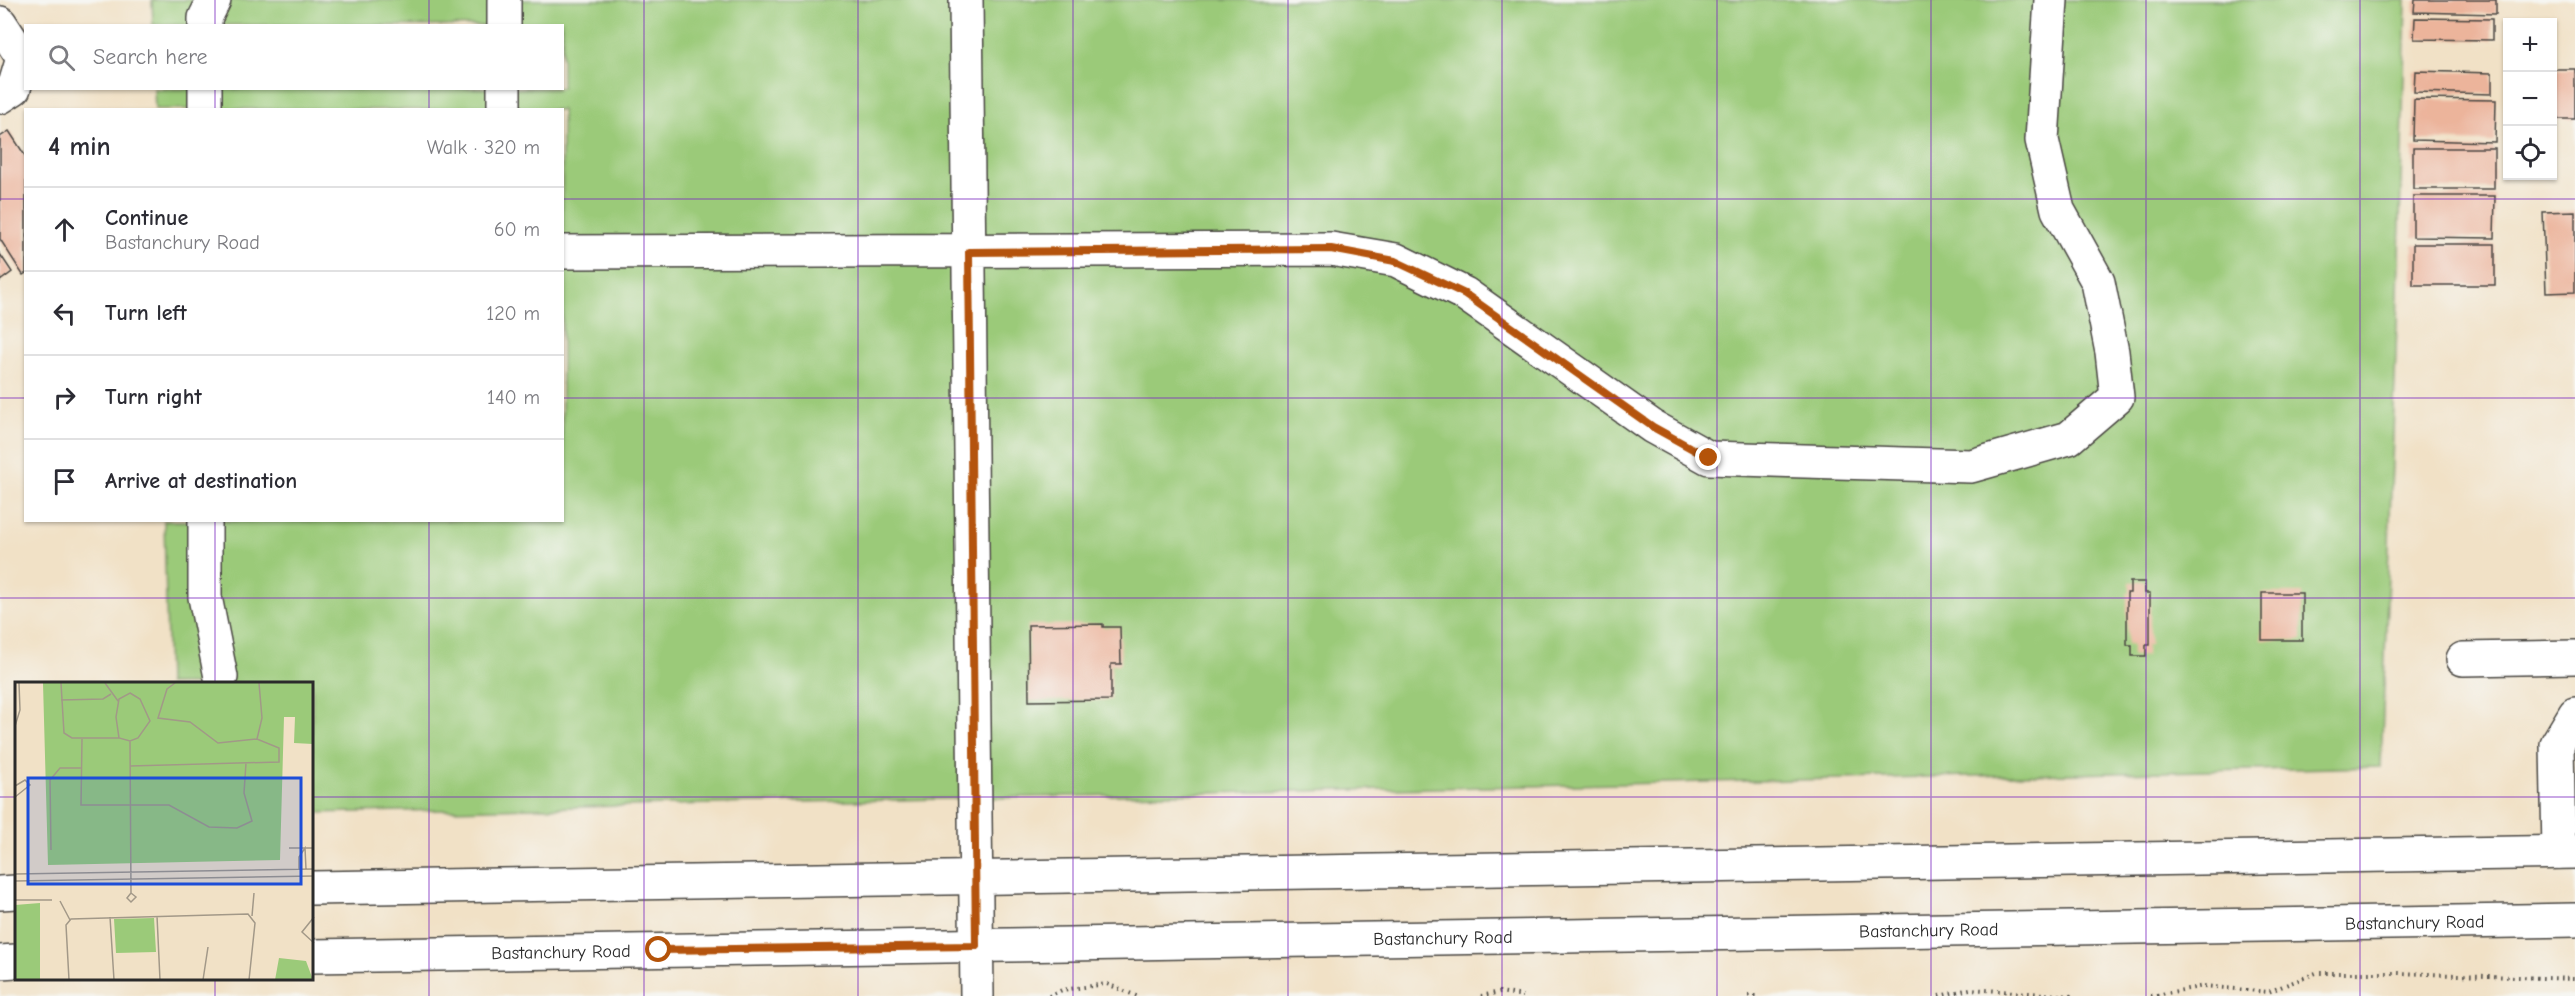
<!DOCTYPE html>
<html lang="en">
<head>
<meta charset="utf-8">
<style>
	body { margin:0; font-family:"Comic Neue",sans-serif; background:#f7f7f7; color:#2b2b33 }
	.controls { position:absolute; right:18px; top:18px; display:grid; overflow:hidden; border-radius:0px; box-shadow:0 2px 4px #0004 }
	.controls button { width:54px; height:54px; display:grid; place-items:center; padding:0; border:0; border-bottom:2px solid #e1e1e2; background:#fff; color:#2b2b33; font:30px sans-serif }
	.stop { position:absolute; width:18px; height:18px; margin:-14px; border:4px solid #b45309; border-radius:50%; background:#fff }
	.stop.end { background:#b45309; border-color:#fff; box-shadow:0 2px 6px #0008 }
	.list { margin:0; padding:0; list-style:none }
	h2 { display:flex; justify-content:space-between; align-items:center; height:78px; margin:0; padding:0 24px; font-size:26px }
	h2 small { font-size:20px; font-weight:400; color:#7c7c81 }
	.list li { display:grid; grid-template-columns:39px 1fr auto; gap:18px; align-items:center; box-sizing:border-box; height:84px; padding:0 24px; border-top:2px solid #e1e1e2 }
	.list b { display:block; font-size:22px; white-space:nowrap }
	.list p { margin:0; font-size:20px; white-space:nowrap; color:#7c7c81 }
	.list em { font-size:20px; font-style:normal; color:#7c7c81 }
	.icon { flex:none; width:33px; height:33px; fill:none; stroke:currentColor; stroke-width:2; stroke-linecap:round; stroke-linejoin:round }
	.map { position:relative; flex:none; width:2575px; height:996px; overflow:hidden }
	.search { position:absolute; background:#fff; box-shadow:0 2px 4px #0004; left:24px; top:24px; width:540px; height:66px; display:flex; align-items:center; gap:15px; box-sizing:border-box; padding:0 21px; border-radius:0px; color:#7c7c81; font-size:22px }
	.panel { position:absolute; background:#fff; box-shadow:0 2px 4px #0004; left:24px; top:108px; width:540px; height:414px; border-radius:0px }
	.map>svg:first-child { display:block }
</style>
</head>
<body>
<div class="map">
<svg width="2575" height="996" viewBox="0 0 2575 996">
	<rect width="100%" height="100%" fill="#f6f6f2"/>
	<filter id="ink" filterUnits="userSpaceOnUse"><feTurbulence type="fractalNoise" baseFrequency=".0167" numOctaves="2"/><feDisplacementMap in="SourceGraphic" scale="12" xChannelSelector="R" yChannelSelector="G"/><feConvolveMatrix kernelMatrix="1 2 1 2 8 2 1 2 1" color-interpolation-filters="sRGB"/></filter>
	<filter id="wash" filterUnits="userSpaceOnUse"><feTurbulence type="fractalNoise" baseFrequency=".008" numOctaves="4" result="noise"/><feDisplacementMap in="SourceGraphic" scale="24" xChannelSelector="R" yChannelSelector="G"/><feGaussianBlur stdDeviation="1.35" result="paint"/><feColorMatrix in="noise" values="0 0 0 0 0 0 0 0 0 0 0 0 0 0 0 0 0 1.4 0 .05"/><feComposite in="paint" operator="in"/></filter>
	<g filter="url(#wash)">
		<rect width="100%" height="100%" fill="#f1e1c6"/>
		<path fill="#9bca79" stroke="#637a52" stroke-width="1.5" d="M152 0H2406L2398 296 2381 767 312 813V684H168L164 521 562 520V110L155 109 154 89 562 88V26L153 25Z"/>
		<g id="blocks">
			<path fill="#ecb49b" d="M2415 0H2496V14L2414 12Z
				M2415 18 2492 19V40L2414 39Z
				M2552 69H2575V119H2552Z
				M2415 71 2492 73V94L2414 92Z
				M2414 99 2496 100 2495 142 2413 140Z
				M9 131 26 157V273L23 275 0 239V137Z
				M2413 148H2494V189H2413Z
				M2413 196H2495L2494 238 2413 237Z
				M2575 211V292L2546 293 2543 212Z
				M2413 244H2495V285H2413Z
				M0 254 12 272 0 281Z
				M2130 582H2145V593H2150V645H2146V656H2132V645H2127V593H2130Z
				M2262 593H2302V640H2262Z
				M1103 624V627H1120L1121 664H1111V700L1029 701 1028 625Z"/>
		</g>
	</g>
	<g filter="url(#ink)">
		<use href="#blocks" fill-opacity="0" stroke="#494642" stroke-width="1.5"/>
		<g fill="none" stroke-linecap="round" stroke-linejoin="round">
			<defs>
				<path id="minor" d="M504 0V26
					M966 0 977 996
					M0 23 23 58 14 88 0 97
					M205 26V18L214 0
					M205 88V110
					M504 88V110
					M562 252 1331 249 1396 260 1465 294 1653 427 1709 458 1971 466 2069 438 2117 397 2112 352 2098 282 2058 210 2042 140 2051 0
					M205 520V597L221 677
					M2463 659 2575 657
					M2559 852 2557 744 2575 714"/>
				<g id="major">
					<path d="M312 888 2575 852"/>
					<path d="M0 893 16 892"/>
					<path id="s1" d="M312 956 2575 920"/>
					<path d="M0 962 16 961"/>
				</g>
			</defs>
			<use href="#minor" stroke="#494642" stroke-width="36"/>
			<use href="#major" stroke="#494642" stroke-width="36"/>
			<path stroke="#494642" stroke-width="4" stroke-dasharray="1.5 4.5" stroke-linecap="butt" d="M1049 996 1062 990 1107 984 1137 996
				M1481 996 1500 992 1523 996
				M1748 996H1757
				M1939 996 1970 989 2073 996
				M2151 996 2204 986 2268 992 2316 973H2398L2575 979"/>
			<use href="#minor" stroke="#fff" stroke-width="33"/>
			<use href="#major" stroke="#fff" stroke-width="33"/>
		</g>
	</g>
	<g fill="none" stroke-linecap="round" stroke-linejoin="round" filter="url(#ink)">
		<path stroke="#b45309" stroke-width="8" d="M659 950 976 946 969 252 1331 249 1395 261 1465 294 1653 427 1709 458"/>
	</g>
	<path fill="none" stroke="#7b2cbf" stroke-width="1.5" stroke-opacity="0.55" d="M215 0V26M429 0V26M644 0V996M858 0V996M1073 0V996M1288 0V996M1502 0V996M1717 0V996M1931 0V996M2146 0V996M2360 0V996M215 88V110M429 88V110M0 199H26M562 199H2575M0 398H26M562 398H2575M215 520V684M429 520V996M0 598H2575M0 797H16M312 797H2575M215 980V996"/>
	<g text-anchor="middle" stroke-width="5" stroke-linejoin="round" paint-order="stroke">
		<g font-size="18" fill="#2b2b2b" stroke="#f6f6f2">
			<text dy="6" stroke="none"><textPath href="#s1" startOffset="2103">Bastanchury Road</textPath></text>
			<text dy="6" stroke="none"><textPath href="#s1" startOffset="1617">Bastanchury Road</textPath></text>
			<text dy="6" stroke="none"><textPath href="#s1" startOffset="1131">Bastanchury Road</textPath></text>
			<text dy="6" stroke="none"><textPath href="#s1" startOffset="249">Bastanchury Road</textPath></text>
		</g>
	</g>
	<g transform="translate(15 682)">
		<rect width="298" height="298" fill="#f1e1c6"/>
		<path d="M28 1H298V62L279 61 280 35H269L265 178 33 183ZM25 221V298H0V223ZM139 236 141 270 101 271 99 237ZM264 276 291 279 298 298H260Z" fill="#9bca79"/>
		<path fill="none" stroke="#a29888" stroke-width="1.5" d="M46 1 49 51 57 56H104M90 1 103 19M115 11 125 17 135 39 123 56 115 59 104 56 101 35 104 17ZM46 18 88 17 96 12M0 44 5 28 4 1M67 57 66 123H154L194 145 222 146 237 139 229 111 231 81M242 57 247 36 244 1M115 59 116 211 121 215 116 220 112 216 116 211M115 84 264 80V66L242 57 203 61 175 40 143 36 152 7 160 1M0 104 10 98 15 103 0 115M274 166H299M36 168 35 98 45 86H66M284 187V175L290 166 291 187M0 192 299 187M0 199 299 194M0 218H37M45 219 55 238M142 234 145 298M237 234 239 211M95 235 99 298M299 235 287 250 299 261M54 298 51 243 56 237 233 232 240 241 234 298M188 298 193 265"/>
		<path fill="#1d4ed8" fill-opacity="0.15" stroke="#1d4ed8" stroke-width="3" d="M13 96H286V202H13Z"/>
		<rect width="298" height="298" fill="none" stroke="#2b2b2b" stroke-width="3"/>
	</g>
</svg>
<div class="controls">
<button>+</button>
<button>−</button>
<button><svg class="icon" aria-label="locate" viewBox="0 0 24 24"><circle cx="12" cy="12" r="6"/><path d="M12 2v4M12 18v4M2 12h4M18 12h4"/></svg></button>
</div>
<div class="stop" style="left:659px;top:950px"></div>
<div class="stop end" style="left:1709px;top:458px"></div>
<div class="search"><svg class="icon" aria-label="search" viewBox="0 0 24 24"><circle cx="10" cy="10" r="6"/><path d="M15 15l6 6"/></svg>Search here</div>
<section class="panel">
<h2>4 min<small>Walk · 320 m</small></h2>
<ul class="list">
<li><svg class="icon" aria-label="ahead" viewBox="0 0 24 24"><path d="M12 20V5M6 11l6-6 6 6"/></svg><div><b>Continue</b><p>Bastanchury Road</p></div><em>60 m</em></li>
<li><svg class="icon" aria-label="left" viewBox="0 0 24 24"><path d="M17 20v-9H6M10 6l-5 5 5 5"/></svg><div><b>Turn left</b></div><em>120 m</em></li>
<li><svg class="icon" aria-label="right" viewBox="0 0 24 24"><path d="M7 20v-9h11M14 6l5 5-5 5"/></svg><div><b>Turn right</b></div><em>140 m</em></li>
<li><svg class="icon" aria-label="arrive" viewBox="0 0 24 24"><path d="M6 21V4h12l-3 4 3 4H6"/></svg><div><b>Arrive at destination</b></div></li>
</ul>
</section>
</div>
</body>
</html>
